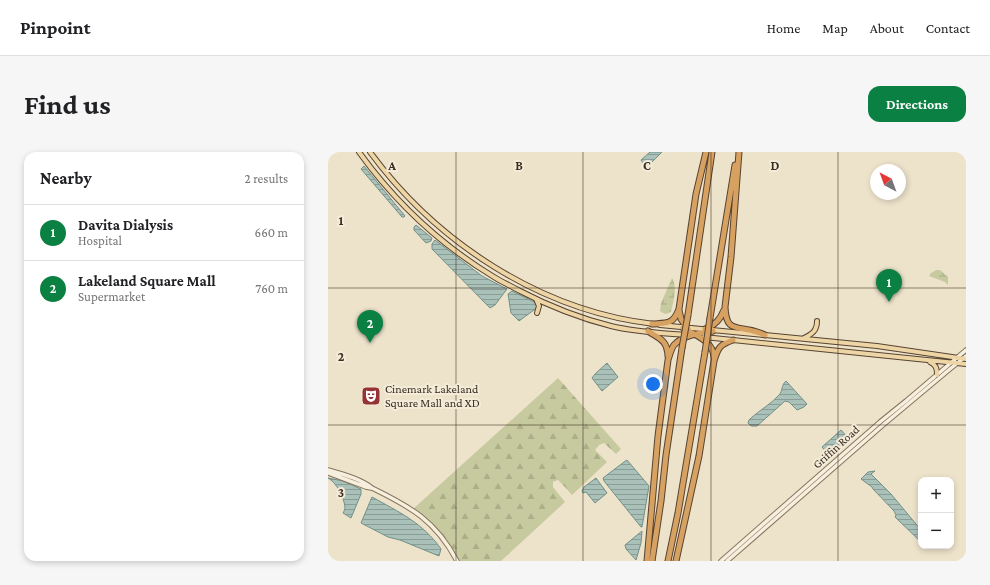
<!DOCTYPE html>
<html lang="en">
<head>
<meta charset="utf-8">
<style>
	body { margin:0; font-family:"Crimson Pro",serif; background:#f6f6f6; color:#202124 }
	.controls { position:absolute; right:12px; bottom:12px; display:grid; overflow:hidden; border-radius:8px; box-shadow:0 2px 6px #0003 }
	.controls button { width:36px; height:36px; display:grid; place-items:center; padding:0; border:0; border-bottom:1px solid #e0e0e0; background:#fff; color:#202124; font:20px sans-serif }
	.compass { position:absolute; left:542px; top:12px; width:36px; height:36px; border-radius:50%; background:#fff; box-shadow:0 2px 6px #0003; rotate:319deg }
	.you { position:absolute; left:325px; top:232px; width:14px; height:14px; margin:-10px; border:3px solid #fff; border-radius:50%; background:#1a73e8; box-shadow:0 0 0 6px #1a73e833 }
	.badge { display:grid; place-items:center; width:26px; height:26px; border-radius:50%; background:#0b8043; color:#fff; font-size:13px; font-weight:700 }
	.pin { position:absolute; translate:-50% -33px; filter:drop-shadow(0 1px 2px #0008) }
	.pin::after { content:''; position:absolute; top:21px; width:14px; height:12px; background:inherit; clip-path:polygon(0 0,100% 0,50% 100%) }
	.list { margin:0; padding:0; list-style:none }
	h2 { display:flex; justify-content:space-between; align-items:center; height:52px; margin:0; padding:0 16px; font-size:17px }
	h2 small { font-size:13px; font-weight:400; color:#757577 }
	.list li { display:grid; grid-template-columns:26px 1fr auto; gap:12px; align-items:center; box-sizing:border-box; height:56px; padding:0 16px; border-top:1px solid #e0e0e0 }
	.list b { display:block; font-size:15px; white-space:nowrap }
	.list p { margin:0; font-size:13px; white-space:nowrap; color:#757577 }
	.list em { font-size:13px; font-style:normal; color:#757577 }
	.map { position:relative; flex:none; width:638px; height:409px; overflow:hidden; border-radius:12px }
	header { display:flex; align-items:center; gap:24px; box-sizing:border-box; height:56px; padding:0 20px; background:#fff; border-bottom:1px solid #e0e0e0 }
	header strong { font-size:19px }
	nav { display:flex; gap:22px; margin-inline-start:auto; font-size:14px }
	.intro { display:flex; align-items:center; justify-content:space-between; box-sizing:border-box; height:96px; padding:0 24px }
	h1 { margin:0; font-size:28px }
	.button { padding:10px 18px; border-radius:12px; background:#0b8043; color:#fff; font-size:14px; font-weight:700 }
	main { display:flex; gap:24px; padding:0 24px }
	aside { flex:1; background:#fff; border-radius:12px; box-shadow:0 2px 6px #0003 }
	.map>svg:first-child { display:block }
</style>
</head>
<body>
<header>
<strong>Pinpoint</strong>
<nav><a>Home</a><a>Map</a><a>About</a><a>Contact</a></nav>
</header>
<div class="intro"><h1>Find us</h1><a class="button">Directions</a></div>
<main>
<aside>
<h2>Nearby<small>2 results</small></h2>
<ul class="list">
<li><span class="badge">1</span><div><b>Davita Dialysis</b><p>Hospital</p></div><em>660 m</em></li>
<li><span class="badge">2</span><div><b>Lakeland Square Mall</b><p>Supermarket</p></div><em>760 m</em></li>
</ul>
</aside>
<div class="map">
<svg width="638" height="409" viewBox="0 0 638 409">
	<defs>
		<pattern id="forest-firs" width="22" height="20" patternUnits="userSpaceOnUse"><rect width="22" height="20" fill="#c6ca9e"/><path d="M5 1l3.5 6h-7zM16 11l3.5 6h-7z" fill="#abae88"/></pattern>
		<pattern id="wetland-marsh" width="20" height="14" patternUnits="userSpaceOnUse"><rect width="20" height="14" fill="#c6ca9e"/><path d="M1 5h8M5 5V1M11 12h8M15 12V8" fill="none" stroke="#abae88"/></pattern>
		<pattern id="water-rules" width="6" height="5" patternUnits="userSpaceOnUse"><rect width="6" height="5" fill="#aac1ba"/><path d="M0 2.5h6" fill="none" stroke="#8b9d97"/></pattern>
	</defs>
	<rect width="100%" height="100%" fill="#ede2ca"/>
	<path fill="url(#forest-firs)" d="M230 226 293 297 288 302 276 291 271 293 267 298 279 310 244 343 237 335 230 328 225 330V335L237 350 173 409H130C127 403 123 396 119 390 110 376 98 366 85 357Z"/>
	<path fill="url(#wetland-marsh)" d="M608 118H612L620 125V133L617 130 601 124 603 121Z
		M344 126C350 136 345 150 343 160 338 163 336 162 332 159L333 151Z"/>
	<path fill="url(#water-rules)" stroke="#719087" d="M322 0H334L320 14 316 13 313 8Z
		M36 14 77 64 76 65H74L33 17Z
		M88 73 104 86 103 89 98 91 86 78V75Z
		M107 88 154 124 179 137 167 153 162 156 104 97V92Z
		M184 139 208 151 210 155 191 169 183 161 180 142Z
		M279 211 290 225 274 239 264 226 267 222Z
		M458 229 479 252 476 255 469 258 461 250 457 249 429 274C425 274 423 275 420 271L421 268 423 266C432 258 443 252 451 243 455 239 453 233 458 229Z
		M513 278 521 287 500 305 497 302 498 300 494 295Z
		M299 308 321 334 314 375H313L276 329 275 326 296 310Z
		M547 319 543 322 563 342 593 378V390L567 365 568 363 566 359 545 337 544 335 533 327 540 320Z
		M0 326 15 329 33 337V342L23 366 15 361C16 359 17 357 17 355 16 345 8 330 0 326Z
		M268 326 279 341 267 351 258 340 255 341 254 339 256 335Z
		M44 345C71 360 95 371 113 397L111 404 72 388 60 385 33 371Z
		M314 379 313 391 308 408 298 397 297 393Z"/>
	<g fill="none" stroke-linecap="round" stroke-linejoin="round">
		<defs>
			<path id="tertiary" d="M0 318C14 322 33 327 44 336 83 355 108 369 129 409
				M0 321 38 335 43 336
				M393 409 552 270 578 249 638 198
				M399 409 555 273 622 217 638 204"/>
			<path id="primary" d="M31 0C67 50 113 93 166 125 174 130 183 134 192 139 221 154 251 166 283 174 307 180 333 181 358 183
				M42 0C109 91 213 159 326 172
				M208 147 211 154 209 161
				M332 173 437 183 549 194 638 207
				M376 185 638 212
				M476 186C484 182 489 179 489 169
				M602 210C608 213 609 216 609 223"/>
			<path id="motorway" d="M411 0 403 105 397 155C398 176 404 175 421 178 427 179 432 181 437 183
				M351 158 353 167 360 177
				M360 163 384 0
				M382 166 407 13
				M324 172C339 171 345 173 351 157L368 42 378 0
				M355 176C368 183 386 190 386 206
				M377 177C387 173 392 168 396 158
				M320 179C332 187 339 188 340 204
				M319 409 330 284 340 208C342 202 343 197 346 193 355 183 372 181 385 179
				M324 409 333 349 338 303 354 196
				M340 409 350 361 377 200
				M348 409 371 304 386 209C390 196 391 193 405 188"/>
		</defs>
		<use href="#tertiary" stroke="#88745f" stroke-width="5.5"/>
		<use href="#primary" stroke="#574332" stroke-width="6"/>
		<use href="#motorway" stroke="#574332" stroke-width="7"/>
		<use href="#tertiary" stroke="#f7efdd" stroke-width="3.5"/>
		<use href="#primary" stroke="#edd5a5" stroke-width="4"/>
		<use href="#motorway" stroke="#d6a161" stroke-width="5"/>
		<defs>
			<path id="motorway-bridge" d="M354 196 360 163
				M377 200 382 166"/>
		</defs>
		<use href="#motorway-bridge" stroke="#574332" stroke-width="7" stroke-linecap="butt"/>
		<use href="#motorway-bridge" stroke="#d6a161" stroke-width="5"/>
	</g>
	<path fill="none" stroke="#3a2d21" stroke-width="1" stroke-opacity="0.55" d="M128 0V409M255 0V409M383 0V409M510 0V409M0 136H638M0 273H638"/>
	<defs>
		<symbol id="theatre-square" viewBox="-11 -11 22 22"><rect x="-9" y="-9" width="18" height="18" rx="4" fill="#943234" stroke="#f4ecd9"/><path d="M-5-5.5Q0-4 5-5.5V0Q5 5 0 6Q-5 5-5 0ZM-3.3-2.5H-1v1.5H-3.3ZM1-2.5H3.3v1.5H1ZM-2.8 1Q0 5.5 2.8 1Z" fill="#fff"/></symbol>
	</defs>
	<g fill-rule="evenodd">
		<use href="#theatre-square" x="32" y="233" width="22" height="22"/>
	</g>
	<g text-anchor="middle" stroke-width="4" stroke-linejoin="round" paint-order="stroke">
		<g font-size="12" fill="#3a2d21" stroke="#f4ecd9" text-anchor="start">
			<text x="57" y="241">Cinemark Lakeland<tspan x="57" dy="14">Square Mall and XD</tspan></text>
		</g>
		<g font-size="12" fill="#3a2d21" stroke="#f4ecd9">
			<text transform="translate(508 295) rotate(-42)" y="4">Griffin Road</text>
		</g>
	</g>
	<g font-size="13" text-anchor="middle" font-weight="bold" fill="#3a2d21" stroke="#f4ecd9" stroke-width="4" stroke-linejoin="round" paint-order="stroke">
		<text x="64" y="18">A</text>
		<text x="191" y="18">B</text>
		<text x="319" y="18">C</text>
		<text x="447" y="18">D</text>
		<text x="13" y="73">1</text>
		<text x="13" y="209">2</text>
		<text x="13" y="345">3</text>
	</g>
</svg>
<div class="controls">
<button>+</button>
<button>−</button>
</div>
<svg class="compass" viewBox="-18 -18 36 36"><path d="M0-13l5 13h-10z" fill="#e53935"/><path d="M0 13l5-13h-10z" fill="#757577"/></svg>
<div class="you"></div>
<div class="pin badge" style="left:561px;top:150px">1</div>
<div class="pin badge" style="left:42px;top:191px">2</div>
</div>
</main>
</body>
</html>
